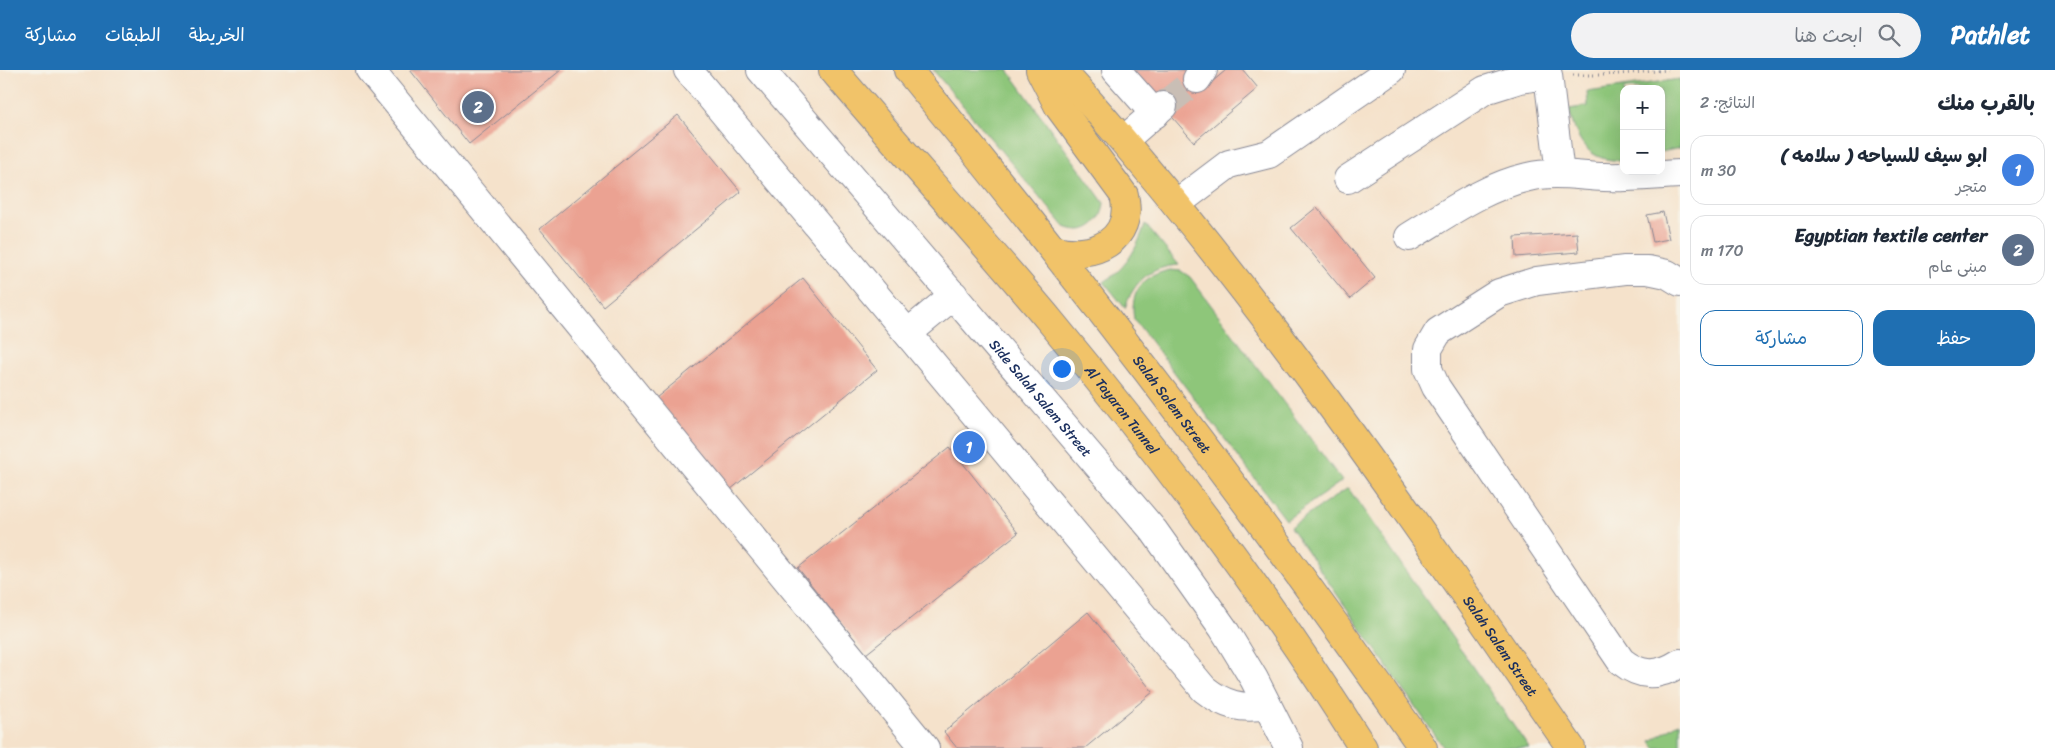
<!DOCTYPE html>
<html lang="ar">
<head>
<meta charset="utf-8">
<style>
	body { margin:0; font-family:Sriracha,"Playpen Sans Arabic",sans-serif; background:#f2f2f3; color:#1f2937; direction:rtl }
	.controls { position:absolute; right:15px; top:15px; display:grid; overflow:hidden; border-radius:10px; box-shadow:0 5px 20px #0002 }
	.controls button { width:45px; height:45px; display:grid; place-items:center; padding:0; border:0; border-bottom:1px solid #e0e1e3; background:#fff; color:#1f2937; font:25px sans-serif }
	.you { position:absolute; left:1061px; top:298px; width:18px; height:18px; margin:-12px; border:4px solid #fff; border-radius:50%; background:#1a73e8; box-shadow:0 0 0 8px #1a73e833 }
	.badge { display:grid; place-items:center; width:32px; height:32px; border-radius:50%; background:#1f6fb2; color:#fff; font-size:16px; font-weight:700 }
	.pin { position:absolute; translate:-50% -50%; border:2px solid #fff; box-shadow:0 1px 5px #0006 }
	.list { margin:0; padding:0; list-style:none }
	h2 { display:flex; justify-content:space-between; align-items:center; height:65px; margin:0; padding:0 20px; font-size:21px }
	h2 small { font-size:16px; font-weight:400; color:#747a83 }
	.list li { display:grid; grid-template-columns:32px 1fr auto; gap:15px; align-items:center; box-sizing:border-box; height:70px; margin:0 10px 10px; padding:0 10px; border:1px solid #e0e1e3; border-radius:15px }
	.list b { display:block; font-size:19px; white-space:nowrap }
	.list p { margin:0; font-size:16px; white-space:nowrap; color:#747a83 }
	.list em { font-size:16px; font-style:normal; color:#747a83 }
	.actions { display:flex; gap:10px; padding:15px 20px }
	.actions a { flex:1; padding:11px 0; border:1px solid #1f6fb2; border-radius:15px; text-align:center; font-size:18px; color:#1f6fb2 }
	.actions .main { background:#1f6fb2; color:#fff }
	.icon { flex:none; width:28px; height:28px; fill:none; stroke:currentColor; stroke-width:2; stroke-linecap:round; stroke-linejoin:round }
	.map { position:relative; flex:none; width:1680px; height:678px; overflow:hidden; direction:ltr }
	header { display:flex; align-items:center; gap:30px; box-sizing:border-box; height:70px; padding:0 25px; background:#1f6fb2; color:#fff }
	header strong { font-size:24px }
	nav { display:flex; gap:28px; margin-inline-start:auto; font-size:18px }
	.search { width:350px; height:45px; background:#f2f2f3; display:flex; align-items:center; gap:12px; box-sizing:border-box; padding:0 18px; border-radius:28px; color:#747a83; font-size:19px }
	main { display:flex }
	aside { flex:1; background:#fff }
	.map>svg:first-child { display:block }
</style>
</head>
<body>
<header>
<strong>Pathlet</strong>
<div class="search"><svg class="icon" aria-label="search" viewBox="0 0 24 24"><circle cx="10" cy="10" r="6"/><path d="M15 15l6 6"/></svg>ابحث هنا</div>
<nav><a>الخريطة</a><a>الطبقات</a><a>مشاركة</a></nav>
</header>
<main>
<aside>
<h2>بالقرب منك<small>النتائج: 2</small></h2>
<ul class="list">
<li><span class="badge" style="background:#3f7fe0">1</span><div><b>ابو سيف للسياحه ( سلامه )</b><p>متجر</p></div><em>30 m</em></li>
<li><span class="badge" style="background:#5c6f8a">2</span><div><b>Egyptian textile center</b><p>مبنى عام</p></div><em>170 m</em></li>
</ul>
<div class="actions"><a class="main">حفظ</a><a>مشاركة</a></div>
</aside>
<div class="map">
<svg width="1680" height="678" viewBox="0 0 1680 678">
	<rect width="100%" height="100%" fill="#f7f3e8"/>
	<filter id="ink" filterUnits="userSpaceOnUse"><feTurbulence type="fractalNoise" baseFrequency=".02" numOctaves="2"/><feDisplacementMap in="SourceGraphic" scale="10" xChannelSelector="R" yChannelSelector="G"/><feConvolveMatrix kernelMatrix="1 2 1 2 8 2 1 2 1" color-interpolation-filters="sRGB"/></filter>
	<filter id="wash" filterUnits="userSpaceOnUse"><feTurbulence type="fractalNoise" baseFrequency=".0096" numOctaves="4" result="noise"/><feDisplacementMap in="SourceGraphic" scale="20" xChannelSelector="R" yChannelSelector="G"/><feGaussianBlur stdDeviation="1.12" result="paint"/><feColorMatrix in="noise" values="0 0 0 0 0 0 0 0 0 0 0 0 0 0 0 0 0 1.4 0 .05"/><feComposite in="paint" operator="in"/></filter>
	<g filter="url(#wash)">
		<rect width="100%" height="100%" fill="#f5e2cb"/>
		<path fill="#8ec67a" stroke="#547a6c" d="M933 0H1008L1104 133C1102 154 1086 166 1065 157Z
			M1680 9V78L1661 82V19H1624V90C1587 93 1576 69 1569 39L1588 36 1587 22Z
			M1145 154 1179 195C1150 197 1134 211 1125 238L1104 212C1126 198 1137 179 1145 154Z
			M1170 200 1181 201 1190 207 1342 411 1286 450 1134 249C1129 221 1144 205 1170 200Z
			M1348 418 1529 678H1444L1290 457Z
			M1680 652V678H1655L1651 671Z"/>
		<g id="blocks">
			<path fill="#eba292" d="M410 0H561L469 74Z
				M1131 0H1189L1205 18 1226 0H1243L1258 18 1194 72Z
				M678 45 741 122 603 236 540 159Z
				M1317 137 1375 208 1350 229 1291 158Z
				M1663 142 1669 169 1653 172 1647 145Z
				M1577 163 1579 182 1516 187 1515 167Z
				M803 208 877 300 730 420 656 328Z
				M950 377 1018 463 866 584 798 498Z
				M1088 542 1153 622 1085 678H957L944 662Z"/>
		</g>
	</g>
	<g filter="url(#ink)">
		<use href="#blocks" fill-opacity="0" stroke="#888894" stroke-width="1"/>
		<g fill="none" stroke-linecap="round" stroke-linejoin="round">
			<path stroke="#c9beb5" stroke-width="28" stroke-dasharray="28 14" stroke-linecap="butt" d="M1163 36 1197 9"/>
			<defs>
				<g id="minor">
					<path d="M370 0 925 678"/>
					<path d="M688 0 1204 619C1224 635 1242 640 1267 635"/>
					<path id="s1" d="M761 0 1154 461 1223 558 1254 609 1289 678"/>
					<path d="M1116 0 1155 44"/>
					<path d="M1197 9 1203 0"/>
					<path d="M1124 70 1163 36"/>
					<path d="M1348 109 1485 20 1520 9 1548 5 1560 104"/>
					<path d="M1176 134 1229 94 1269 84 1391 0"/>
					<path d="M1409 167C1447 144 1484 117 1528 107 1553 101 1578 106 1604 107 1629 108 1655 105 1680 104"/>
					<path d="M1680 212 1667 204 1648 200H1625L1537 211 1499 223 1438 262 1428 279V299L1436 317 1621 591C1641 607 1658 607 1680 593"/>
					<path d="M908 263 954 225"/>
				</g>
				<g id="major">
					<path id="s2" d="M833 0C905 85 980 167 1051 252 1164 388 1269 528 1363 678"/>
				</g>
				<g id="highway">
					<path id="s3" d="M908 0C1089 219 1260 446 1423 678"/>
					<path d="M1040 0 1059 37 1124 125C1135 170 1092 191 1054 179"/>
					<path id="s4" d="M1061 0C1251 210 1410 445 1571 678"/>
				</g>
			</defs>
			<use href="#minor" stroke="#888894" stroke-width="30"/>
			<use href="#major" stroke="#888894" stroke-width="30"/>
			<use href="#highway" stroke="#888894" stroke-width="30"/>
			<path stroke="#888894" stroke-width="3" stroke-dasharray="1 4" stroke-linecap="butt" d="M1573 5H1606L1668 0"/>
			<use href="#minor" stroke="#fff" stroke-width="28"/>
			<use href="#major" stroke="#f1c369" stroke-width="28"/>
			<use href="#highway" stroke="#f1c369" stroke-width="28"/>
		</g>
	</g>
	<g text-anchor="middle" stroke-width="5" stroke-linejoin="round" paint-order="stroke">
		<g font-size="14" fill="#1b2f5e" stroke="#f7f3e8">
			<text dy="5" stroke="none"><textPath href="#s1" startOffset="431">Side Salah Salem Street</textPath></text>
			<text dy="5" stroke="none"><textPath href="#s3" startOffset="426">Salah Salem Street</textPath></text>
			<text dy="5" stroke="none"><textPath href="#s2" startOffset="446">Al Tayaran Tunnel</textPath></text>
			<text dy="5" stroke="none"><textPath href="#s4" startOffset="725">Salah Salem Street</textPath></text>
		</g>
	</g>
</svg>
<div class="controls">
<button>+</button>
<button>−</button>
</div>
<div class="you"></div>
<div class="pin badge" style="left:969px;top:377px;background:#3f7fe0">1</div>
<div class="pin badge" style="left:478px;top:37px;background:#5c6f8a">2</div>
</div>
</main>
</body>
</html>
